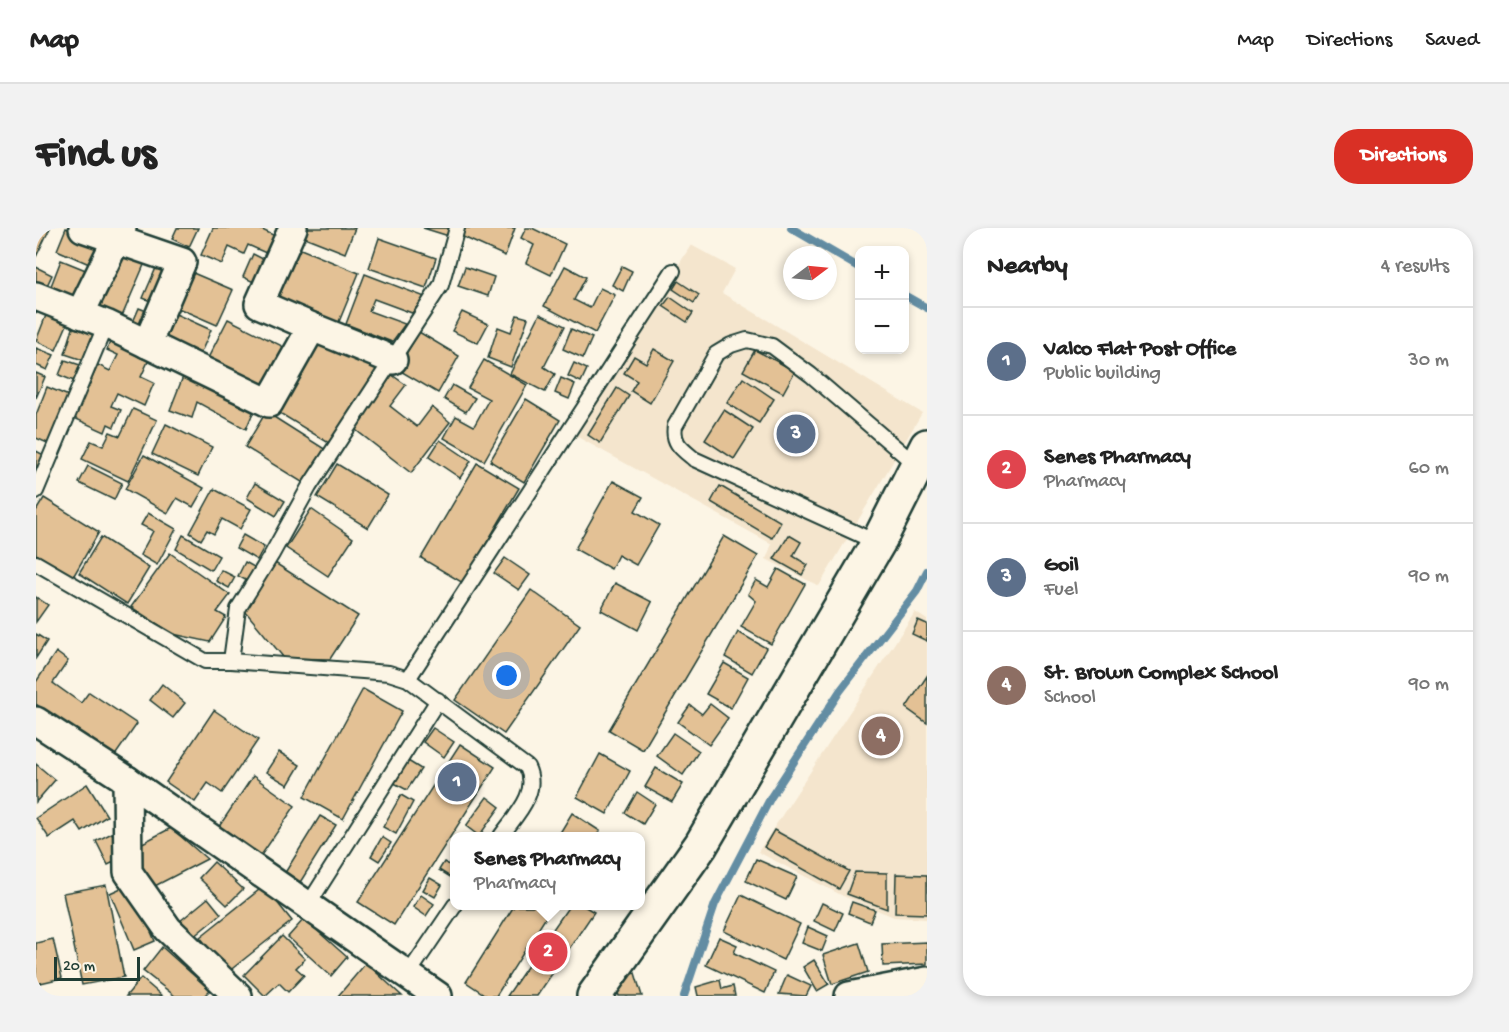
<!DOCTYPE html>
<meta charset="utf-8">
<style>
body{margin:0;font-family:"Gochi Hand",sans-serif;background:#f2f2f2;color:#222}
.controls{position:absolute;right:18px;top:18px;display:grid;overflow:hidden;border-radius:12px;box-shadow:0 3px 9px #0003}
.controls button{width:54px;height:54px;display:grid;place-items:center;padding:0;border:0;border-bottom:2px solid #e0e0e0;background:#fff;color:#222;font:30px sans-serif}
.compass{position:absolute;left:747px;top:18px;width:54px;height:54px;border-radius:50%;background:#fff;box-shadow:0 3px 9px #0003;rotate:74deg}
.scale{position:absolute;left:18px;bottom:15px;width:86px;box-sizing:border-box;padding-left:6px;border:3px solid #1f3d34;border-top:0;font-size:16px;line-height:21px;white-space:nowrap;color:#1f3d34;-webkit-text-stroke:4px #fcf5e5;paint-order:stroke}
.you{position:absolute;left:471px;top:448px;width:21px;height:21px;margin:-15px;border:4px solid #fff;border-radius:50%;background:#1a73e8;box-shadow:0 0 0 9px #1a73e833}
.badge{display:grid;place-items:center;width:39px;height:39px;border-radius:50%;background:#d93025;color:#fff;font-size:20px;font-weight:700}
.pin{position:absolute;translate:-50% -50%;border:3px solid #fff;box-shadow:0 2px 6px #0006}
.popup{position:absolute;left:414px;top:604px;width:195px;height:78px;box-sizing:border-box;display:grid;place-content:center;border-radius:12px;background:#fff;filter:drop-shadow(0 2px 4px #0005);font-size:20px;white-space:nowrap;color:#767676}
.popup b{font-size:22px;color:#222}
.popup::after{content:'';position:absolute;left:50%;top:100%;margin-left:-12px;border:12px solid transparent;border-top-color:#fff}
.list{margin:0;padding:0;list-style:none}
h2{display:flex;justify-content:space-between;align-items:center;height:78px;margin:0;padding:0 24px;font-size:26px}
h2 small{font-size:20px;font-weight:400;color:#767676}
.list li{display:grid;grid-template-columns:39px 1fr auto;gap:18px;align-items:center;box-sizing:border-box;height:108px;padding:0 24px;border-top:2px solid #e0e0e0}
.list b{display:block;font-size:22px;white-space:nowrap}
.list p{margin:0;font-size:20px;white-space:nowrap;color:#767676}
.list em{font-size:20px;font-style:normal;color:#767676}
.map{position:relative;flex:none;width:891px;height:768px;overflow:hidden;border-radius:24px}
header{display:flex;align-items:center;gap:36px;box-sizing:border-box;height:84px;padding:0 30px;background:#fff;border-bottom:2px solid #e0e0e0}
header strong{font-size:28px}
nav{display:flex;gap:33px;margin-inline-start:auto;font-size:21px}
.intro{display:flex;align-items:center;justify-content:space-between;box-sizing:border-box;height:144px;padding:0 36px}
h1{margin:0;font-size:42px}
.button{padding:15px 27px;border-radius:24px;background:#d93025;color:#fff;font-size:21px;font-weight:700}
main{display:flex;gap:36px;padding:0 36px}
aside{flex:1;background:#fff;border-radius:24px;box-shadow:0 3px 9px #0003}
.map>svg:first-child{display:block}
.built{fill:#f4e5cd}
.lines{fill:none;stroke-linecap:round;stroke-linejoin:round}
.stream{stroke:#638da3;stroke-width:8}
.building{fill:#e3c195;stroke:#1f3d34;stroke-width:1.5}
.service-casing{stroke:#1f3d34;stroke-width:18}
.minor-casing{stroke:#1f3d34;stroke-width:32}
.secondary-casing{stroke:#1f3d34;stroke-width:38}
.service{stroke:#fcf5e5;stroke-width:14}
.minor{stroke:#fcf5e5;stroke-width:27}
.secondary{stroke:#fcf5e5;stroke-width:33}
</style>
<header>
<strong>Map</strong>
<nav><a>Map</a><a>Directions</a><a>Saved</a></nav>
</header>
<div class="intro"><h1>Find us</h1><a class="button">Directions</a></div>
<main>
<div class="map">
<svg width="891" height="768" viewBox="0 0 891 768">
<rect width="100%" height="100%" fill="#fcf5e5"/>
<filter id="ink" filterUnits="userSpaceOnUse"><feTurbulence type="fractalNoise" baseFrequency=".0167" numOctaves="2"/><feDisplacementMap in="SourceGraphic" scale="12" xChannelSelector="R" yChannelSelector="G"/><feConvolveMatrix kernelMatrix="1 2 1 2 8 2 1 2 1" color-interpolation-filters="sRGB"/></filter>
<g filter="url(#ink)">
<g class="built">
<path d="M655,17L699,41L686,65L886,185L783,358L730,331L736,316L538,207Z"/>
<path d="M879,384L891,392V691L858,689L807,668L722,624Z"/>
</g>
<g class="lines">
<g class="stream">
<path d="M755,0L824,40"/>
<path d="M868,67L891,80"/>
<path d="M648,768L679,676L735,569L804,463L881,363L891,343"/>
</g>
</g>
<g class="building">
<path d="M0,0H14L0,29Z"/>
<path d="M30,0L70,17L60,39L21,22Z"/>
<path d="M141,0H162L153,19L136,11Z"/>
<path d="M177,0H222L248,12L239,29L212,17L208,26L193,19L186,36L165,27Z"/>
<path d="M264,0H319L309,25L261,6Z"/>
<path d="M387,0H418L416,9Z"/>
<path d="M428,0H479L469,28L425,8Z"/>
<path d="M490,0H496L529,16L515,47L490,35L498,17L485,10Z"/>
<path d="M343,10L400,30L390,60L333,40Z"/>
<path d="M81,17L111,30L84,93L54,80Z"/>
<path d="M255,17L323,45L300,101L233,72Z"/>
<path d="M217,26L233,34L224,57L207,49Z"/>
<path d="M25,32L57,45L45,76L13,63Z"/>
<path d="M123,33L137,40L122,76L107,70Z"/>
<path d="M529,38L550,49L538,72L554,80L564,60L579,67L559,105L508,78Z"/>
<path d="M586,38L596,43L587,63L576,57Z"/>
<path d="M0,39L16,47L6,68L0,65Z"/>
<path d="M429,39L458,49L452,68L422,58Z"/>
<path d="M150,42L197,62L181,97L135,77Z"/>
<path d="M329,46L389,69L376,85L338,71L333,83L369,96L356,114L310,96Z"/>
<path d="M642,53L663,67L658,75L637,61Z"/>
<path d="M634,69L657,85L651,94L627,78Z"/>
<path d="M103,80L118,86L109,108L94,101Z"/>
<path d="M12,82L33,92L20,122L0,113Z"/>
<path d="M133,83L175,102L162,131L120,113Z"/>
<path d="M426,84L452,96L442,115L416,103Z"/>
<path d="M504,86L529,98L508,139L519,146L509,164L474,146Z"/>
<path d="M481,87L492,90L475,139L452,130L462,99L475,104Z"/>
<path d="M192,91L252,121L230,167L169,136Z"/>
<path d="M39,94L60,101L50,133L29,126Z"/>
<path d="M535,101L556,110L547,130L527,121Z"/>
<path d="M383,104L423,128L402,165L361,141Z"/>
<path d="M278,106L349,135L296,217L237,181Z"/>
<path d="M75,111L114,129L105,149L118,155L108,178L81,165L75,178L85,182L78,199L72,196L69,204L38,190L62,137L74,143L82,127L71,122Z"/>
<path d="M0,120L18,127L11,142L0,137Z"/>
<path d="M618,121L638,133L614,175L595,163L601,153L588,145L598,128L610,135Z"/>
<path d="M719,122L759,143L747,165L707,143Z"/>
<path d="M29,132L44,137L38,153L23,147Z"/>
<path d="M448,132L491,157L448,233L408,210L420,188L438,198L453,171L432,160Z"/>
<path d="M538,135L551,141L545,154L532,148Z"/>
<path d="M150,141L222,173L210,201L161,174L156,190L134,182Z"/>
<path d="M0,145L9,149L0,170Z"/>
<path d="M356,147L370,157L354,178L381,199L396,179L414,194L375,245L316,199Z"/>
<path d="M525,150L539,156L533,171L519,165Z"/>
<path d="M707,150L738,171L723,195L691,175Z"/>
<path d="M416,157L439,170L430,184L408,171Z"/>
<path d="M11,159L35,169L16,217L0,210V187Z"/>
<path d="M581,160L593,168L564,215L552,207Z"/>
<path d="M490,171L524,192L488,254L454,233Z"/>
<path d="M97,181L121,192L92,253L46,231L55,213L67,218L74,204L84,208Z"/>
<path d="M688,182L717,201L698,231L669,212Z"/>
<path d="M230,184L290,222L269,256L209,219Z"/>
<path d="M130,196L176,219L162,248L116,226Z"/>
<path d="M404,212L435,233L424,250L393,229Z"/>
<path d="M0,223L10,228L0,250Z"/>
<path d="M108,227L168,260L157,279L141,270L132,285L89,261Z"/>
<path d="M441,235L483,260L427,355L385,330Z"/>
<path d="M301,236L352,267L332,300L281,269Z"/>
<path d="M52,238L86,255L78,272L43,255Z"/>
<path d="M577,253L607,269L599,283L623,297L600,337L582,327L575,341L539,321Z"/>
<path d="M219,255L249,273L240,288L211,270Z"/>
<path d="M684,258L745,294L736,310L675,274Z"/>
<path d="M178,261L215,281L204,301L186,291L178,306L171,302L165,312L154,305Z"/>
<path d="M8,270L63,304L37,349L0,326V283Z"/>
<path d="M275,281L317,310L292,348L250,320Z"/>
<path d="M112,285L140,301L121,337L104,327L117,303L105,297Z"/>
<path d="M147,307L183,328L175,342L140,321Z"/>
<path d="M207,307L228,319L221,332L200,320Z"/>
<path d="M753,307L765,314L757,328L772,337L766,347L738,331Z"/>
<path d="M688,308L722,328L607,522L573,502Z"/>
<path d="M65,309L113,340L91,376L43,345Z"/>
<path d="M134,325L194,367L181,384L190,389L174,414L137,406L95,379Z"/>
<path d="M469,330L494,347L483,362L458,345Z"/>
<path d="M209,334L220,340L213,354L202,348Z"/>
<path d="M239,335L322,388L294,431L248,430L209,383Z"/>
<path d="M742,341L769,356L735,416L705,399L720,373L712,366L720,352L732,359Z"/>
<path d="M185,342L199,349L193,360L180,353Z"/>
<path d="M579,355L616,374L602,402L565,382Z"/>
<path d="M495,362L544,397L468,506L419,472Z"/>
<path d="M0,369L12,377L0,394Z"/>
<path d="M882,392L891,396V413L876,406Z"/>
<path d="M702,404L730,420L716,445L689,429Z"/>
<path d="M0,406L11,413L0,430Z"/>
<path d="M20,424L32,433L17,455L45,475L53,464L101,496L78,529L0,476V454Z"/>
<path d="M688,435L712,449L695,480L670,466Z"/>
<path d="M891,448V495L870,480Z"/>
<path d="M126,456L149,475L137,490L114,472Z"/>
<path d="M327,461L366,483L307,591L268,569Z"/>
<path d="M674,476L692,490L673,517L642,494L654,477L666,486Z"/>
<path d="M178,482L222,512L186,565L172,555L159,574L130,554Z"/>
<path d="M397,500L418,514L408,529L387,514Z"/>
<path d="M637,505L663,523L647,547L621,528Z"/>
<path d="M424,516L459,539L358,697L322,674Z"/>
<path d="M243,524L264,537L252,557L230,544Z"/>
<path d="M564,526L594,543L571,586L541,569Z"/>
<path d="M372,533L385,541L371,562L358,555Z"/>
<path d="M0,536L19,552L0,574Z"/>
<path d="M620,540L647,556L636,574L609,559Z"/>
<path d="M217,548L259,578L224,629L182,600Z"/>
<path d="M51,556L71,588L46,604L39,593L13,610L0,590Z"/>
<path d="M601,564L619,576L607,596L589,585Z"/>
<path d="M365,567L377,574L360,606L347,599Z"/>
<path d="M451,569L464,579L443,608L430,598Z"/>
<path d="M536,585L564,603L560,608H522Z"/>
<path d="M284,588L300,597L263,656L247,648Z"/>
<path d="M135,600L171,631L115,660L95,621Z"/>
<path d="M738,602L813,643L803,661L728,619Z"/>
<path d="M76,605L88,629L72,637L60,613Z"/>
<path d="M346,609L355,615L343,633L335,628Z"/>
<path d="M720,631L761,649L750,672L710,653Z"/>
<path d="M178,634L207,661L191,677L163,650Z"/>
<path d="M408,634L419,640V652L403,642Z"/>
<path d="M819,644L851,645V681L811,666Z"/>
<path d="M860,646L891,647V686L859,685Z"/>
<path d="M394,650L406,657L399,669L387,662Z"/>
<path d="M94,656L119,713L98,722L74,665Z"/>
<path d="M70,657L88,749L46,757L27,665Z"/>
<path d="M228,658L256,693L192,744L164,709Z"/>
<path d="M385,667L398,676L390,688L377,679Z"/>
<path d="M705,667L764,696L747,732L688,703Z"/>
<path d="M172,670L185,686L151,714L138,698Z"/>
<path d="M816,674L839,682L834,694L812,685Z"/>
<path d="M786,675L807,685L799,703L778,693Z"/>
<path d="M478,678H517L460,768H451L430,754Z"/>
<path d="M533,678H548L558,684L501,768H471Z"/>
<path d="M268,691L311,729L295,748L252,709Z"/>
<path d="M772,699L792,708L786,723L766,715Z"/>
<path d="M246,708L269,731L260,740L268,747L252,764L243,755L229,768L208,747Z"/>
<path d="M683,709L701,717L698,725L738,744L729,765L670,737Z"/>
<path d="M17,711L26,750L0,756V715Z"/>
<path d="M891,714V736L847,738L846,716Z"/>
<path d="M823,715L832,744L796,756L787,727Z"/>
<path d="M126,719L174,762L168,768H139L107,743Z"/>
<path d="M778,732L793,756L781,763L767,739Z"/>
<path d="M330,735L366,768H302Z"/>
<path d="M599,745L606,768H583L578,751Z"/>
<path d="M751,747L775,758L770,768L743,766Z"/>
<path d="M105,750L126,768H90Z"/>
<path d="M684,752L686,761L697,758L699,768H662L660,759Z"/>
</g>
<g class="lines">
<defs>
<g id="service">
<path d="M0,263L70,96"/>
<path d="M842,315L658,231C646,221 636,215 639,198L680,126L695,117L711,112L736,118L775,147L880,237"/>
<path d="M0,335L169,433H195L353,445L372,451L491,539C504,565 479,588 465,608"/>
<path d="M195,433L202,381L236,326L273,259L405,57L421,0"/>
<path d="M372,451L637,43"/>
<path d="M272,677L402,472"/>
<path d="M373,745L419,677"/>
</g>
<g id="minor">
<path d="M47,0L146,34L111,116"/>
<path d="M257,0L223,76L276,99"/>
<path d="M0,68L70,96L233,175L276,99L357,132"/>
<path d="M44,86L86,0"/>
<path d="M0,493L91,552L402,768"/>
<path d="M91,552L92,644L132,701L202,768"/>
<path d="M813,768L891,753"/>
</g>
<path id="secondary" d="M558,768L665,617L842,315L891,218"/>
</defs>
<use href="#service" class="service-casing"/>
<use href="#minor" class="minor-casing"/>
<use href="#secondary" class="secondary-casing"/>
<use href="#service" class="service"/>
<use href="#minor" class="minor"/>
<use href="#secondary" class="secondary"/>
</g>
</g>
</svg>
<div class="controls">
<button>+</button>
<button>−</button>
</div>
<svg class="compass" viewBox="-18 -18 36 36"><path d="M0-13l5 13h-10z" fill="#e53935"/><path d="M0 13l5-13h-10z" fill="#767676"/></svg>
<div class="scale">20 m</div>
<div class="you"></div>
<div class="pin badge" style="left:421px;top:554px;background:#5c6f8a">1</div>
<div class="pin badge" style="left:512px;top:724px;background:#e0444e">2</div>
<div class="popup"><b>Senes Pharmacy</b>Pharmacy</div>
<div class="pin badge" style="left:760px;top:206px;background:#5c6f8a">3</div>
<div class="pin badge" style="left:845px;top:508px;background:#8d6e63">4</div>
</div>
<aside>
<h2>Nearby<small>4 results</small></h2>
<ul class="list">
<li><span class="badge" style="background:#5c6f8a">1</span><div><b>Valco Flat Post Office</b><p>Public building</p></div><em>30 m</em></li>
<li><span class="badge" style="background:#e0444e">2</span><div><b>Senes Pharmacy</b><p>Pharmacy</p></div><em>60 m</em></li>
<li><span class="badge" style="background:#5c6f8a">3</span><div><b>Goil</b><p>Fuel</p></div><em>90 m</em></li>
<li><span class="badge" style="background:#8d6e63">4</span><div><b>St. Brown Complex School</b><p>School</p></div><em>90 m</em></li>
</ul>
</aside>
</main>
